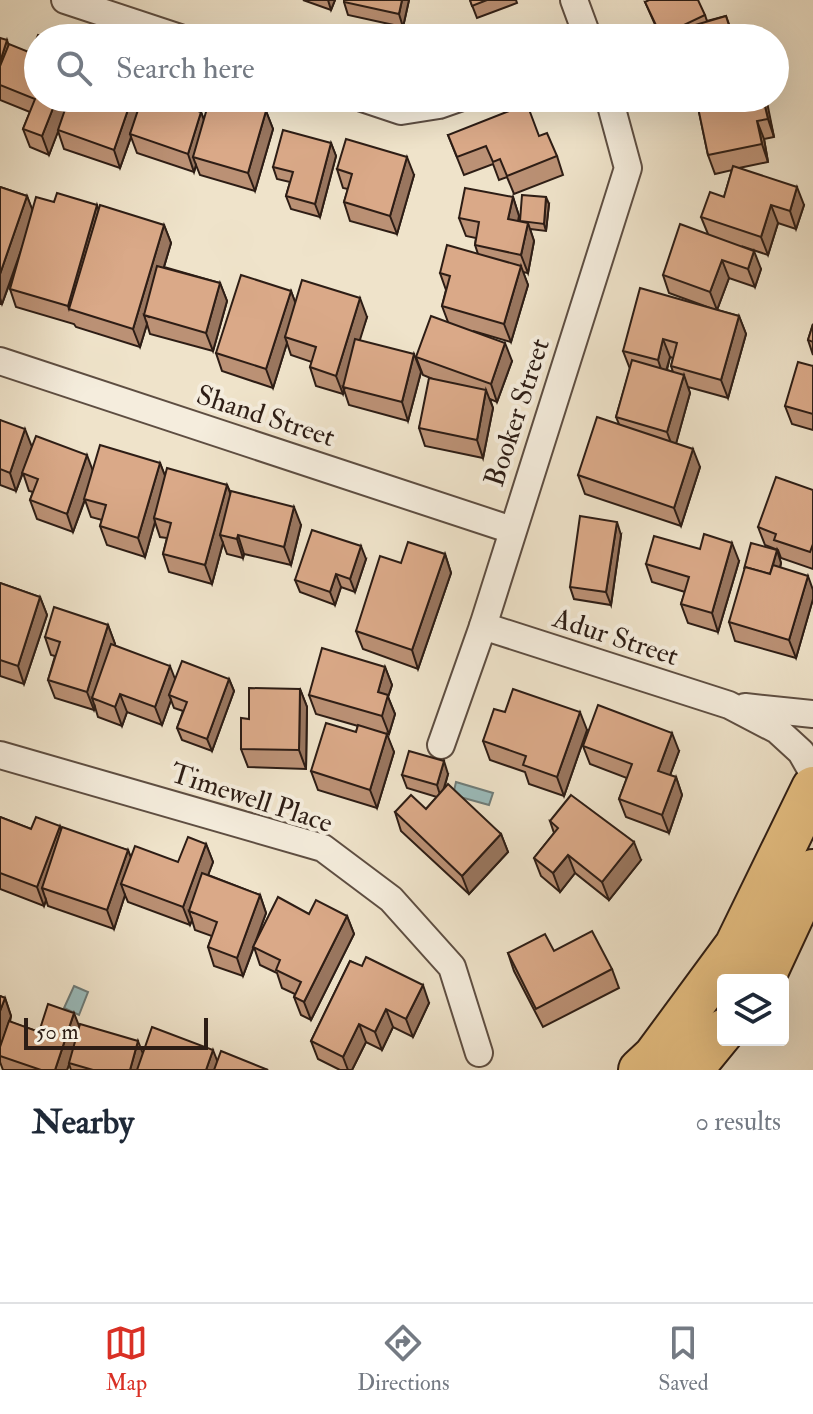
<!DOCTYPE html>
<style>
body{margin:0;font-family:"IM FELL Double Pica",serif;background:#f2f2f3;color:#1f2937}
.controls{position:absolute;right:24px;bottom:24px;display:grid;overflow:hidden;border-radius:8px;box-shadow:0 8px 32px #0002}
.controls button{width:72px;height:72px;display:grid;place-items:center;padding:0;border:0;border-bottom:2px solid #e0e1e3;background:#fff;color:#1f2937;font:40px sans-serif}
.scale{position:absolute;left:24px;bottom:20px;width:184px;box-sizing:border-box;padding-left:8px;border:4px solid #2d1d15;border-top:0;font-size:22px;line-height:28px;white-space:nowrap;color:#2d1d15;-webkit-text-stroke:6px #f5eddd;paint-order:stroke}
.list{margin:0;padding:0;list-style:none}
h2{display:flex;justify-content:space-between;align-items:center;height:104px;margin:0;padding:0 32px;font-size:34px}
h2 small{font-size:26px;font-weight:400;color:#747a83}
.icon{flex:none;width:44px;height:44px;fill:none;stroke:currentColor;stroke-width:2;stroke-linecap:round;stroke-linejoin:round}
.map{position:relative;flex:none;width:813px;height:1070px;overflow:hidden}
.search{position:absolute;background:#fff;box-shadow:0 8px 32px #0002;left:24px;right:24px;top:24px;height:88px;display:flex;align-items:center;gap:20px;box-sizing:border-box;padding:0 28px;border-radius:44px;color:#747a83;font-size:30px}
.sheet{height:232px;background:#fff}
nav{display:flex;justify-content:space-around;align-items:center;box-sizing:border-box;height:112px;border-top:2px solid #e0e1e3;background:#fff;font-size:22px;color:#747a83}
nav a{display:grid;justify-items:center;gap:4px}
nav .on{color:#d93025}
.map>svg:first-child{display:block}
.water{fill:#9bbdbd;stroke:#6f7d7a;stroke-width:2}
.lines{fill:none;stroke-linecap:round;stroke-linejoin:round}
.minor-casing{stroke:#5e4e42;stroke-width:30}
.primary-casing{stroke:#2d1d15;stroke-width:46}
.minor{stroke:#f5eddd;stroke-width:26}
.primary{stroke:#e8c285;stroke-width:42}
.wall{fill:#bb9175;stroke:#2d1d15;stroke-width:2;fill-rule:evenodd}
.shaded-wall{fill:#99765f;stroke:#2d1d15;stroke-width:2}
.building{fill:#daa988;stroke:#2d1d15;stroke-width:2}
.labels{text-anchor:middle;stroke-width:8;stroke-linejoin:round;paint-order:stroke}
.street-label{font-size:28px;fill:#2d1d15;stroke:#f5eddd}
</style>
<div class="map">
<svg width="813" height="1070" viewBox="0 0 813 1070">
<rect width="100%" height="100%" fill="#efe3ca"/>
<filter id="stains"><feTurbulence type="fractalNoise" baseFrequency=".0025" numOctaves="4"/><feColorMatrix values="0 0 0 0 .2 0 0 0 0 .09 0 0 0 0 .02 0 0 0 .5 -.17"/></filter>
<radialGradient id="worn" r=".72"><stop offset=".6" stop-color="#630" stop-opacity="0"/><stop offset="1" stop-color="#630" stop-opacity=".3"/></radialGradient>
<g class="water">
<path d="M456,782L493,793L489,805L453,795Z"/>
<path d="M74,986L88,992L79,1015L64,1008Z"/>
</g>
<g class="lines">
<defs>
<g id="minor">
<path d="M65,0L180,38"/>
<path d="M574,0L588,38"/>
<path d="M362,98L401,111L439,105L459,98"/>
<path d="M0,361L512,530"/>
<path d="M483,626L729,705L777,730L801,752L813,773"/>
<path d="M745,707L813,714"/>
<path d="M441,745L483,626L628,168L609,98"/>
<path d="M0,755L323,848L391,899L452,967L479,1053"/>
</g>
<g id="primary">
<path d="M759,980L768,968L813,871"/>
<path d="M640,1070L655,1056L736,946L813,788"/>
<path d="M691,1070L723,1031"/>
</g>
</defs>
<use href="#minor" class="minor-casing"/>
<use href="#primary" class="primary-casing"/>
<use href="#minor" class="minor"/>
<use href="#primary" class="primary"/>
</g>
<g class="wall">
<path d="M303,0H335L331,10Z"/>
<path d="M344,0H409L403,27L348,15L344,2Z"/>
<path d="M470,0H516L517,3L477,18Z"/>
<path d="M645,2L705,15L707,21L726,16L734,38H661Z"/>
<path d="M0,38L9,45L38,98L171,102L201,112L204,120L266,111L273,129L255,191L200,175L196,165L194,172L137,153L131,137L120,168L64,149L58,131L49,155L30,147L23,129L30,112L0,100Z"/>
<path d="M688,98H765L774,137L764,139L768,162L739,168L804,205L796,229L778,223L768,255L744,247L761,269L755,287L729,278L717,310L739,316L746,334L728,398L688,387L690,393L676,443L700,467L681,526L585,494L578,475L619,424L616,417L630,369L623,351L710,308L669,293L663,275L708,234L701,217L724,197L732,170L715,174L708,155L698,107L692,109ZM670,357L673,358L671,366L673,372L667,370Z"/>
<path d="M448,135L539,136L557,156L563,175L514,194L507,177L499,180L493,164L464,175Z"/>
<path d="M331,143L336,156L320,217L291,209L286,196L290,182L277,179L273,167Z"/>
<path d="M337,169L414,175L397,234L350,221L344,202L348,189L343,188Z"/>
<path d="M0,187L27,196L32,210L54,202L164,225L171,243L164,267L220,283L227,301L213,351L150,334L147,324L140,347L76,327L74,324L16,307L10,289L18,261L2,304H0Z"/>
<path d="M513,197L519,216L518,221L549,204L546,231L530,229L534,241L528,273L523,272L528,285L511,342L473,331L512,361L497,402L490,399L493,408L483,458L425,446L419,428L433,379L423,375L416,357L448,322L442,306L446,290L440,273L478,254L475,245L476,238L466,236L459,218Z"/>
<path d="M291,291L295,302L367,317L359,340L421,372L408,421L349,405L344,390L343,394L316,386L310,367L312,362L291,355L287,343L273,388L222,371L216,353Z"/>
<path d="M813,324V355L808,340Z"/>
<path d="M813,366V430L792,424L785,406Z"/>
<path d="M0,420L32,447L93,470L160,463L165,476L227,485L231,494L301,525L291,565L244,554L243,558L227,554L223,543L212,584L169,572L163,554L167,538L160,537L155,522L145,557L107,545L100,526L102,520L91,517L85,500L73,532L37,519L30,500L33,492L29,491L23,473L16,491L0,485Z"/>
<path d="M813,490V569L781,558L778,550L765,545L758,527Z"/>
<path d="M621,535L611,605L574,599L570,587Z"/>
<path d="M777,550L781,563L780,568L813,590V599L796,658L735,641L729,622Z"/>
<path d="M445,554L451,573L418,669L363,649L356,631L401,563Z"/>
<path d="M366,559L355,592L341,587L335,605L300,592L295,580Z"/>
<path d="M739,561L718,632L688,623L681,604L685,592L652,582L646,564Z"/>
<path d="M0,583L40,597L47,615L24,684L0,676Z"/>
<path d="M108,625L115,644L114,645L175,680L229,679L234,691L212,751L182,740L177,728L183,711L174,708L171,700L162,725L127,712L122,726L98,717L95,707L94,710L55,698L48,680L55,656L51,655L45,637Z"/>
<path d="M385,667L392,685L388,697L395,714L389,734H386L394,752L377,808L318,790L311,771L356,732L358,726L316,714L309,695Z"/>
<path d="M300,689L307,707L306,769L248,767L241,749Z"/>
<path d="M505,712L587,730L564,796L529,784L525,772L490,760L483,741Z"/>
<path d="M583,746L679,751L670,775L676,777L682,795L669,833L626,817L619,799L627,778L590,764Z"/>
<path d="M448,774L444,789L501,834L508,852L469,894L401,831L395,812L426,809L437,797L407,788L402,775Z"/>
<path d="M0,817L31,829L61,830L128,850L131,858L178,862L206,844L213,862L208,875L260,895L266,913L255,943L309,914L347,916L354,934L311,1020L301,1015L294,997L295,994L282,988L277,973L260,965L254,947L243,976L214,966L208,947L212,936L195,930L192,920L190,925L128,902L125,895L114,929L48,906L46,900L44,906L0,889Z"/>
<path d="M550,821L641,860L609,900L575,873L560,892L541,876L534,858L554,833Z"/>
<path d="M554,951L612,969L619,988L543,1027L514,971L508,953Z"/>
<path d="M350,961L429,1003L413,1037L393,1027L382,1050L366,1042L352,1070H340L318,1059L311,1041Z"/>
<path d="M0,996L5,998L11,1016L10,1022L39,1032L79,1027L143,1054L217,1061L268,1070H71L69,1064L67,1070H3L0,1062Z"/>
</g>
<g class="shaded-wall">
<path d="M328,0H335L331,10Z"/>
<path d="M402,0H409L403,27L399,14Z"/>
<path d="M7,40L11,52L0,85V62Z"/>
<path d="M57,98H71L49,155L42,136Z"/>
<path d="M132,98H145L130,134L131,137L120,168L114,150Z"/>
<path d="M763,98H765L767,102L774,137L768,119Z"/>
<path d="M266,111L273,129L255,191L248,173Z"/>
<path d="M201,112L208,131L193,157L196,165L194,172L188,154Z"/>
<path d="M757,121L764,139L768,162L762,144Z"/>
<path d="M331,143L336,156L320,217L315,204Z"/>
<path d="M407,157L414,175L397,234L390,216Z"/>
<path d="M797,187L804,205L796,229L790,211Z"/>
<path d="M27,196L34,214L2,304L0,298V274Z"/>
<path d="M513,197L519,216L515,237L508,219Z"/>
<path d="M546,197L549,204L546,231L544,224Z"/>
<path d="M97,205L103,223L69,309L68,306Z"/>
<path d="M771,205L778,223L768,255L761,237Z"/>
<path d="M528,223L534,241L528,273L521,255Z"/>
<path d="M164,225L171,243L149,317L144,315L147,324L140,347L133,329Z"/>
<path d="M754,251L761,269L755,287L748,269Z"/>
<path d="M722,260L729,278L717,310L710,292Z"/>
<path d="M521,266L528,285L511,342L504,324Z"/>
<path d="M220,283L227,301L213,351L206,333Z"/>
<path d="M291,291L298,310L285,337L287,343L273,388L266,369Z"/>
<path d="M360,298L367,317L345,388L343,387L344,390L343,394L336,376Z"/>
<path d="M739,316L746,334L728,398L721,380Z"/>
<path d="M663,339L670,357L664,378L658,360Z"/>
<path d="M505,343L512,361L497,402L491,384Z"/>
<path d="M414,354L421,372L408,421L402,402Z"/>
<path d="M684,375L690,393L674,451L667,432Z"/>
<path d="M486,390L493,408L483,458L477,440Z"/>
<path d="M25,429L32,447L16,491L10,473Z"/>
<path d="M693,449L700,467L681,526L674,508Z"/>
<path d="M87,455L94,474L73,532L67,514Z"/>
<path d="M160,463L167,481L154,518L155,522L145,557L138,538Z"/>
<path d="M227,485L234,503L220,535L223,543L212,584L205,565Z"/>
<path d="M294,507L301,525L291,565L284,547Z"/>
<path d="M617,522L621,535L611,605L606,592Z"/>
<path d="M238,535L244,554L243,558L237,539Z"/>
<path d="M732,543L739,561L718,632L712,613Z"/>
<path d="M361,546L366,559L355,592L350,579Z"/>
<path d="M777,550L781,563L774,589L770,576Z"/>
<path d="M445,554L451,573L418,669L412,650Z"/>
<path d="M336,574L341,587L335,605L330,592Z"/>
<path d="M808,576L813,590V599L796,658L789,640Z"/>
<path d="M40,597L47,615L24,684L18,666Z"/>
<path d="M108,625L115,644L97,700L92,698L95,707L94,710L87,692Z"/>
<path d="M170,666L177,684L169,695L171,700L162,725L155,707Z"/>
<path d="M385,667L392,685L388,697L395,714L389,734L382,716L378,692Z"/>
<path d="M229,679L234,691L212,751L207,739Z"/>
<path d="M300,689L307,707L306,769L299,750Z"/>
<path d="M120,694L127,712L122,726L115,707Z"/>
<path d="M580,712L587,730L564,796L557,777Z"/>
<path d="M672,733L679,751L665,789L658,771Z"/>
<path d="M387,734L394,752L377,808L370,790Z"/>
<path d="M444,761L448,774L441,798L437,785Z"/>
<path d="M676,777L682,795L669,833L662,815Z"/>
<path d="M60,826L67,844L42,888L46,900L44,906L37,887Z"/>
<path d="M501,834L508,852L469,894L462,876Z"/>
<path d="M634,842L641,860L609,900L602,882Z"/>
<path d="M206,844L213,862L194,913L189,911L192,920L190,925L183,907Z"/>
<path d="M128,850L135,868L121,884L125,895L114,929L107,910Z"/>
<path d="M568,855L575,873L560,892L553,873Z"/>
<path d="M260,895L266,913L243,976L237,958Z"/>
<path d="M347,916L354,934L311,1020L304,1002Z"/>
<path d="M423,985L429,1003L413,1037L406,1019Z"/>
<path d="M5,998L11,1016L0,1048V1011Z"/>
<path d="M386,1009L393,1027L382,1050L375,1032Z"/>
<path d="M74,1013L81,1031L67,1070H55Z"/>
<path d="M359,1024L366,1042L352,1070H348L343,1057Z"/>
<path d="M138,1041L145,1059L142,1070H130Z"/>
<path d="M213,1050L220,1068L219,1070H206Z"/>
</g>
<g class="building">
<path d="M344,0H402L399,14L344,2Z"/>
<path d="M470,0H487L472,6Z"/>
<path d="M649,0H698L705,15L661,36L645,2Z"/>
<path d="M726,16L733,38H669L668,33Z"/>
<path d="M38,35L47,38H38V98H57L42,136L23,129L35,99L0,85V66L9,44L31,53Z"/>
<path d="M0,38L7,40L0,62Z"/>
<path d="M69,98H132L114,150L58,130Z"/>
<path d="M142,98H164V100L201,112L188,154L130,134Z"/>
<path d="M210,98H222L266,111L248,173L193,157Z"/>
<path d="M696,98H763L768,119L757,121L762,144L708,155Z"/>
<path d="M527,104L539,136L547,133L557,156L507,176L500,159L493,162L486,146L457,157L448,135Z"/>
<path d="M283,130L331,143L315,204L286,196L293,172L273,167Z"/>
<path d="M346,139L407,157L390,216L344,202L352,174L337,169Z"/>
<path d="M733,166L797,187L790,211L771,205L761,237L701,217L710,192L724,197Z"/>
<path d="M0,187L27,196L0,274Z"/>
<path d="M465,188L513,197L508,219L528,223L521,255L475,245L479,222L459,218Z"/>
<path d="M57,193L97,205L68,306L10,289L36,197L54,202Z"/>
<path d="M522,195L546,197L544,224L520,221Z"/>
<path d="M100,205L164,225L133,329L69,309Z"/>
<path d="M680,224L754,251L748,269L722,260L710,292L663,275Z"/>
<path d="M447,245L521,266L504,324L442,306L450,276L440,273Z"/>
<path d="M157,266L220,283L206,333L144,315Z"/>
<path d="M241,275L291,291L266,369L216,353Z"/>
<path d="M302,280L360,298L336,376L310,367L316,347L285,337Z"/>
<path d="M640,288L739,316L721,380L671,366L677,343L663,339L658,360L623,351Z"/>
<path d="M431,316L505,343L491,384L416,357Z"/>
<path d="M813,324V342L808,340Z"/>
<path d="M355,339L414,354L402,402L343,387Z"/>
<path d="M632,360L684,375L667,432L616,417Z"/>
<path d="M798,362L813,366V414L785,406Z"/>
<path d="M429,378L486,390L477,440L419,428Z"/>
<path d="M597,417L693,449L674,508L578,475Z"/>
<path d="M0,420L25,429L10,473L0,469Z"/>
<path d="M36,436L87,455L67,514L30,500L38,479L22,473Z"/>
<path d="M100,445L160,463L138,538L100,526L106,505L84,499Z"/>
<path d="M167,468L227,485L205,565L163,554L171,523L154,518Z"/>
<path d="M776,477L813,490V544L810,552L774,540L776,534L758,527Z"/>
<path d="M231,491L294,507L284,547L238,535L237,539L220,535Z"/>
<path d="M580,516L617,522L606,592L570,587Z"/>
<path d="M312,530L361,546L350,579L336,574L330,592L295,580Z"/>
<path d="M704,534L732,543L712,613L681,604L689,577L646,564L654,536L700,549Z"/>
<path d="M408,542L445,554L412,650L356,631L380,556L401,563Z"/>
<path d="M751,543L777,550L770,574L745,567L744,569Z"/>
<path d="M773,565L808,576L789,640L729,622L745,567L770,574Z"/>
<path d="M0,583L40,597L18,666L0,660Z"/>
<path d="M54,607L108,625L87,692L48,680L60,642L45,637Z"/>
<path d="M111,644L170,666L155,707L120,694L115,707L92,698Z"/>
<path d="M322,648L385,667L378,692L388,695L382,716L309,695Z"/>
<path d="M182,661L229,679L207,739L177,728L187,702L169,695Z"/>
<path d="M249,688L300,689L299,750L241,749V718L249,719Z"/>
<path d="M513,689L580,712L557,777L523,765L526,756L483,741L494,709L505,712Z"/>
<path d="M598,705L672,733L658,771L676,777L662,815L619,799L632,764L583,746Z"/>
<path d="M326,723L356,732L358,725L387,734L370,790L311,771Z"/>
<path d="M409,751L444,761L437,785L402,775Z"/>
<path d="M448,784L501,834L462,876L395,812L411,795L426,809Z"/>
<path d="M571,795L634,842L602,882L568,855L553,873L534,858L558,828L550,821Z"/>
<path d="M0,817L31,829L36,817L60,826L37,887L0,873Z"/>
<path d="M62,827L128,850L107,910L42,888Z"/>
<path d="M188,837L206,844L183,907L121,884L135,846L178,862Z"/>
<path d="M202,873L260,895L237,958L208,947L217,922L189,911Z"/>
<path d="M278,897L309,914L316,900L347,916L304,1002L294,997L301,982L276,970L280,960L253,947Z"/>
<path d="M592,931L612,969L536,1009L508,953L545,934L554,951Z"/>
<path d="M366,957L423,985L406,1019L386,1009L375,1032L359,1024L343,1057L311,1041L350,961L362,966Z"/>
<path d="M0,996L5,998L0,1011Z"/>
<path d="M48,1004L74,1013L55,1070H41L0,1056V1047L9,1021L39,1032Z"/>
<path d="M80,1024L138,1041L130,1070H93L69,1063Z"/>
<path d="M152,1027L213,1050L206,1070H137Z"/>
<path d="M221,1051L268,1070H214Z"/>
</g>
<g class="labels">
<g class="street-label">
<text transform="translate(516 412) rotate(-72)" y="10">Booker Street</text>
<text transform="translate(266 415) rotate(18)" y="10">Shand Street</text>
<text transform="translate(616 636) rotate(18)" y="10">Adur Street</text>
<text transform="translate(252 797) rotate(18)" y="10">Timewell Place</text>
</g>
</g>
<rect width="100%" height="100%" filter="url(#stains)"/>
<rect width="100%" height="100%" fill="url(#worn)"/>
</svg>
<div class="controls">
<button><svg class="icon" aria-label="layers" viewBox="0 0 24 24"><path d="M12 4l9 5-9 5-9-5zM3 14l9 5 9-5"/></svg></button>
</div>
<div class="scale">50 m</div>
<div class="search"><svg class="icon" aria-label="search" viewBox="0 0 24 24"><circle cx="10" cy="10" r="6"/><path d="M15 15l6 6"/></svg>Search here</div>
</div>
<section class="sheet">
<h2>Nearby<small>0 results</small></h2>
<ul class="list">
</ul>
</section>
<nav>
<a class="on"><svg class="icon" aria-label="map" viewBox="0 0 24 24"><path d="M3 6l6-2 6 2 6-2v14l-6 2-6-2-6 2zM9 4v14M15 6v14"/></svg>Map</a>
<a><svg class="icon" aria-label="directions" viewBox="0 0 24 24"><path d="M12 3l9 9-9 9-9-9zM9 14v-3h6M13 9l2 2-2 2"/></svg>Directions</a>
<a><svg class="icon" aria-label="saved" viewBox="0 0 24 24"><path d="M7 4h10v16l-5-4-5 4z"/></svg>Saved</a>
</nav>
